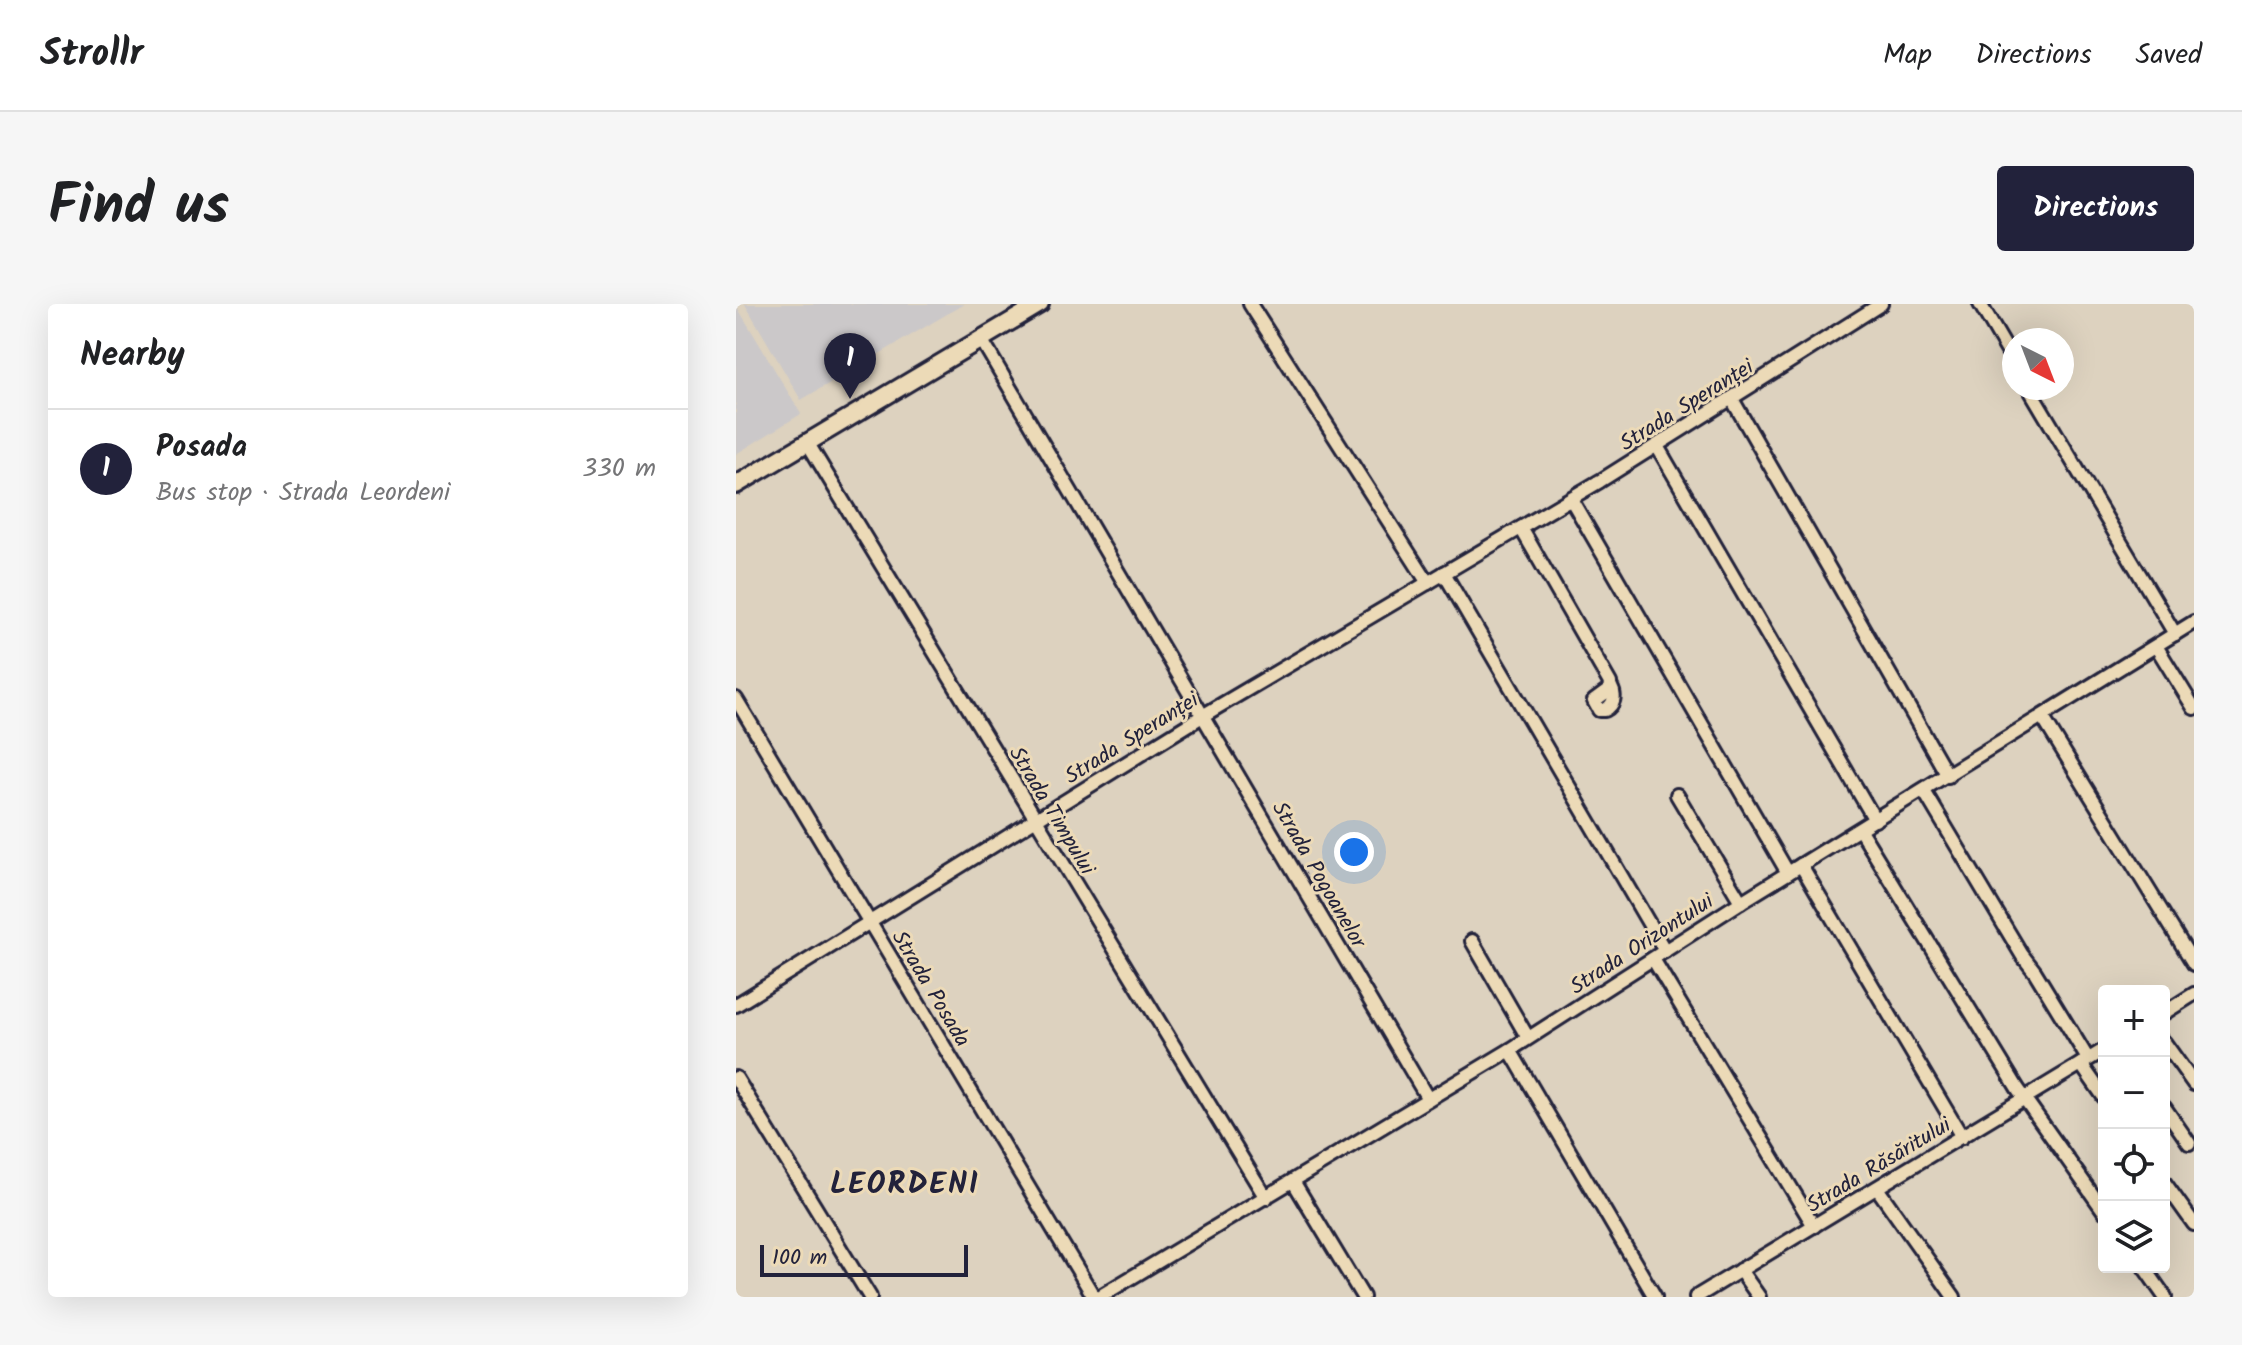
<!DOCTYPE html>
<meta charset="utf-8">
<style>
body{margin:0;font-family:Kalam,sans-serif;background:#f6f6f6;color:#202124}
.controls{position:absolute;right:24px;bottom:24px;display:grid;overflow:hidden;border-radius:8px;box-shadow:0 8px 32px #0002}
.controls button{width:72px;height:72px;display:grid;place-items:center;padding:0;border:0;border-bottom:2px solid #e0e0e0;background:#fff;color:#202124;font:40px sans-serif}
.compass{position:absolute;left:1266px;top:24px;width:72px;height:72px;border-radius:50%;background:#fff;box-shadow:0 8px 32px #0002;rotate:138deg}
.scale{position:absolute;left:24px;bottom:20px;width:208px;box-sizing:border-box;padding-left:8px;border:4px solid #22223b;border-top:0;font-size:22px;line-height:28px;white-space:nowrap;color:#22223b;-webkit-text-stroke:6px #ecdab7;paint-order:stroke}
.you{position:absolute;left:618px;top:548px;width:28px;height:28px;margin:-20px;border:6px solid #fff;border-radius:50%;background:#1a73e8;box-shadow:0 0 0 12px #1a73e833}
.badge{display:grid;place-items:center;width:52px;height:52px;border-radius:50%;background:#22223b;color:#fff;font-size:26px;font-weight:700}
.pin{position:absolute;translate:-50% -66px;filter:drop-shadow(0 2px 4px #0008)}
.pin::after{content:'';position:absolute;top:42px;width:28px;height:24px;background:inherit;clip-path:polygon(0 0,100% 0,50% 100%)}
.list{margin:0;padding:0;list-style:none}
h2{display:flex;justify-content:space-between;align-items:center;height:104px;margin:0;padding:0 32px;font-size:34px}
h2 small{font-size:26px;font-weight:400;color:#757577}
.list li{display:grid;grid-template-columns:52px 1fr auto;gap:24px;align-items:center;box-sizing:border-box;height:120px;padding:0 32px;border-top:2px solid #e0e0e0}
.list b{display:block;font-size:30px;white-space:nowrap}
.list p{margin:0;font-size:26px;white-space:nowrap;color:#757577}
.list em{font-size:26px;font-style:normal;color:#757577}
.icon{flex:none;width:44px;height:44px;fill:none;stroke:currentColor;stroke-width:2;stroke-linecap:round;stroke-linejoin:round}
.map{position:relative;flex:none;width:1458px;height:993px;overflow:hidden;border-radius:8px}
header{display:flex;align-items:center;gap:48px;box-sizing:border-box;height:112px;padding:0 40px;background:#fff;border-bottom:2px solid #e0e0e0}
header strong{font-size:38px}
nav{display:flex;gap:44px;margin-inline-start:auto;font-size:28px}
.intro{display:flex;align-items:center;justify-content:space-between;box-sizing:border-box;height:192px;padding:0 48px}
h1{margin:0;font-size:56px}
.button{padding:20px 36px;border-radius:8px;background:#22223b;color:#fff;font-size:28px;font-weight:700}
main{display:flex;gap:48px;padding:0 48px}
aside{flex:1;background:#fff;border-radius:8px;box-shadow:0 8px 32px #0002}
.map>svg:first-child{display:block}
.built{fill:#cbc8c9}
.lines{fill:none;stroke-linecap:round;stroke-linejoin:round}
.minor-casing{stroke:#22223b;stroke-width:18}
.secondary-casing{stroke:#22223b;stroke-width:22}
.minor{stroke:#ecdab7;stroke-width:12}
.secondary{stroke:#ecdab7;stroke-width:16}
.labels{text-anchor:middle;stroke-width:6;stroke-linejoin:round;paint-order:stroke}
.street-label{font-size:22px;fill:#22223b;stroke:#ecdab7}
.district-label{font-size:30px;font-weight:bold;letter-spacing:2px;fill:#22223b;stroke:#ecdab7}
</style>
<header>
<strong>Strollr</strong>
<nav><a>Map</a><a>Directions</a><a>Saved</a></nav>
</header>
<div class="intro"><h1>Find us</h1><a class="button">Directions</a></div>
<main>
<aside>
<h2>Nearby<small></small></h2>
<ul class="list">
<li><span class="badge">1</span><div><b>Posada</b><p>Bus stop · Strada Leordeni</p></div><em>330 m</em></li>
</ul>
</aside>
<div class="map">
<svg width="1458" height="993" viewBox="0 0 1458 993">
<rect width="100%" height="100%" fill="#ddd2bf"/>
<filter id="ink" filterUnits="userSpaceOnUse"><feTurbulence type="fractalNoise" baseFrequency=".0125" numOctaves="2"/><feDisplacementMap in="SourceGraphic" scale="16" xChannelSelector="R" yChannelSelector="G"/><feConvolveMatrix kernelMatrix="1 2 1 2 8 2 1 2 1" color-interpolation-filters="sRGB"/></filter>
<g filter="url(#ink)">
<g class="built">
<path d="M9,0H228L65,96Z"/>
<path d="M0,1L65,110L0,150Z"/>
</g>
<g class="lines">
<defs>
<g id="minor">
<path d="M514,0L692,279"/>
<path d="M1244,0L1278,58"/>
<path d="M245,35L692,795"/>
<path d="M1293,84L1439,330"/>
<path d="M996,95L1212,472"/>
<path d="M71,138L530,894"/>
<path d="M921,142L1139,516"/>
<path d="M835,195L1052,569"/>
<path d="M785,224L874,379L873,386L858,397L863,406H869C878,401 880,392 875,383"/>
<path d="M708,269L929,647"/>
<path d="M1420,342L1458,404"/>
<path d="M0,395L358,993"/>
<path d="M1307,414L1458,660"/>
<path d="M1188,487L1286,651L1299,668L1352,755"/>
<path d="M941,491L1005,598"/>
<path d="M1124,526L1282,785L1368,907"/>
<path d="M1065,561L1226,833"/>
<path d="M736,637L792,734"/>
<path d="M917,655L1078,922"/>
<path d="M0,701L468,411L864,177L1145,0"/>
<path d="M1428,709L1458,690"/>
<path d="M1428,738L1458,780"/>
<path d="M774,746L919,993"/>
<path d="M1345,760L1368,793"/>
<path d="M0,774L134,993"/>
<path d="M1428,803L1453,839"/>
<path d="M557,877L627,993"/>
<path d="M1428,878L1458,920"/>
<path d="M1141,884L1218,993"/>
<path d="M1408,963L1429,993"/>
<path d="M1004,966L1023,993"/>
<path d="M363,993L774,746L1005,598L1458,318"/>
<path d="M960,993L1368,746"/>
</g>
<path id="secondary" d="M0,181L304,0"/>
</defs>
<use href="#minor" class="minor-casing"/>
<use href="#secondary" class="secondary-casing"/>
<use href="#minor" class="minor"/>
<use href="#secondary" class="secondary"/>
</g>
</g>
<g class="labels">
<g class="street-label">
<text transform="translate(950 100) rotate(-32)" y="8">Strada Speranței</text>
<text transform="translate(395 433) rotate(-32)" y="8">Strada Speranței</text>
<text transform="translate(317 506) rotate(59)" y="8">Strada Timpului</text>
<text transform="translate(584 570) rotate(60)" y="8">Strada Pogoanelor</text>
<text transform="translate(905 639) rotate(-33)" y="8">Strada Orizontului</text>
<text transform="translate(196 684) rotate(59)" y="8">Strada Posada</text>
<text transform="translate(1142 860) rotate(-31)" y="8">Strada Răsăritului</text>
</g>
<g class="district-label">
<text x="169" y="889">LEORDENI</text>
</g>
</g>
</svg>
<div class="controls">
<button>+</button>
<button>−</button>
<button><svg class="icon" aria-label="locate" viewBox="0 0 24 24"><circle cx="12" cy="12" r="6"/><path d="M12 2v4M12 18v4M2 12h4M18 12h4"/></svg></button>
<button><svg class="icon" aria-label="layers" viewBox="0 0 24 24"><path d="M12 4l9 5-9 5-9-5zM3 14l9 5 9-5"/></svg></button>
</div>
<svg class="compass" viewBox="-18 -18 36 36"><path d="M0-13l5 13h-10z" fill="#e53935"/><path d="M0 13l5-13h-10z" fill="#757577"/></svg>
<div class="scale">100 m</div>
<div class="you"></div>
<div class="pin badge" style="left:114px;top:95px">1</div>
</div>
</main>
